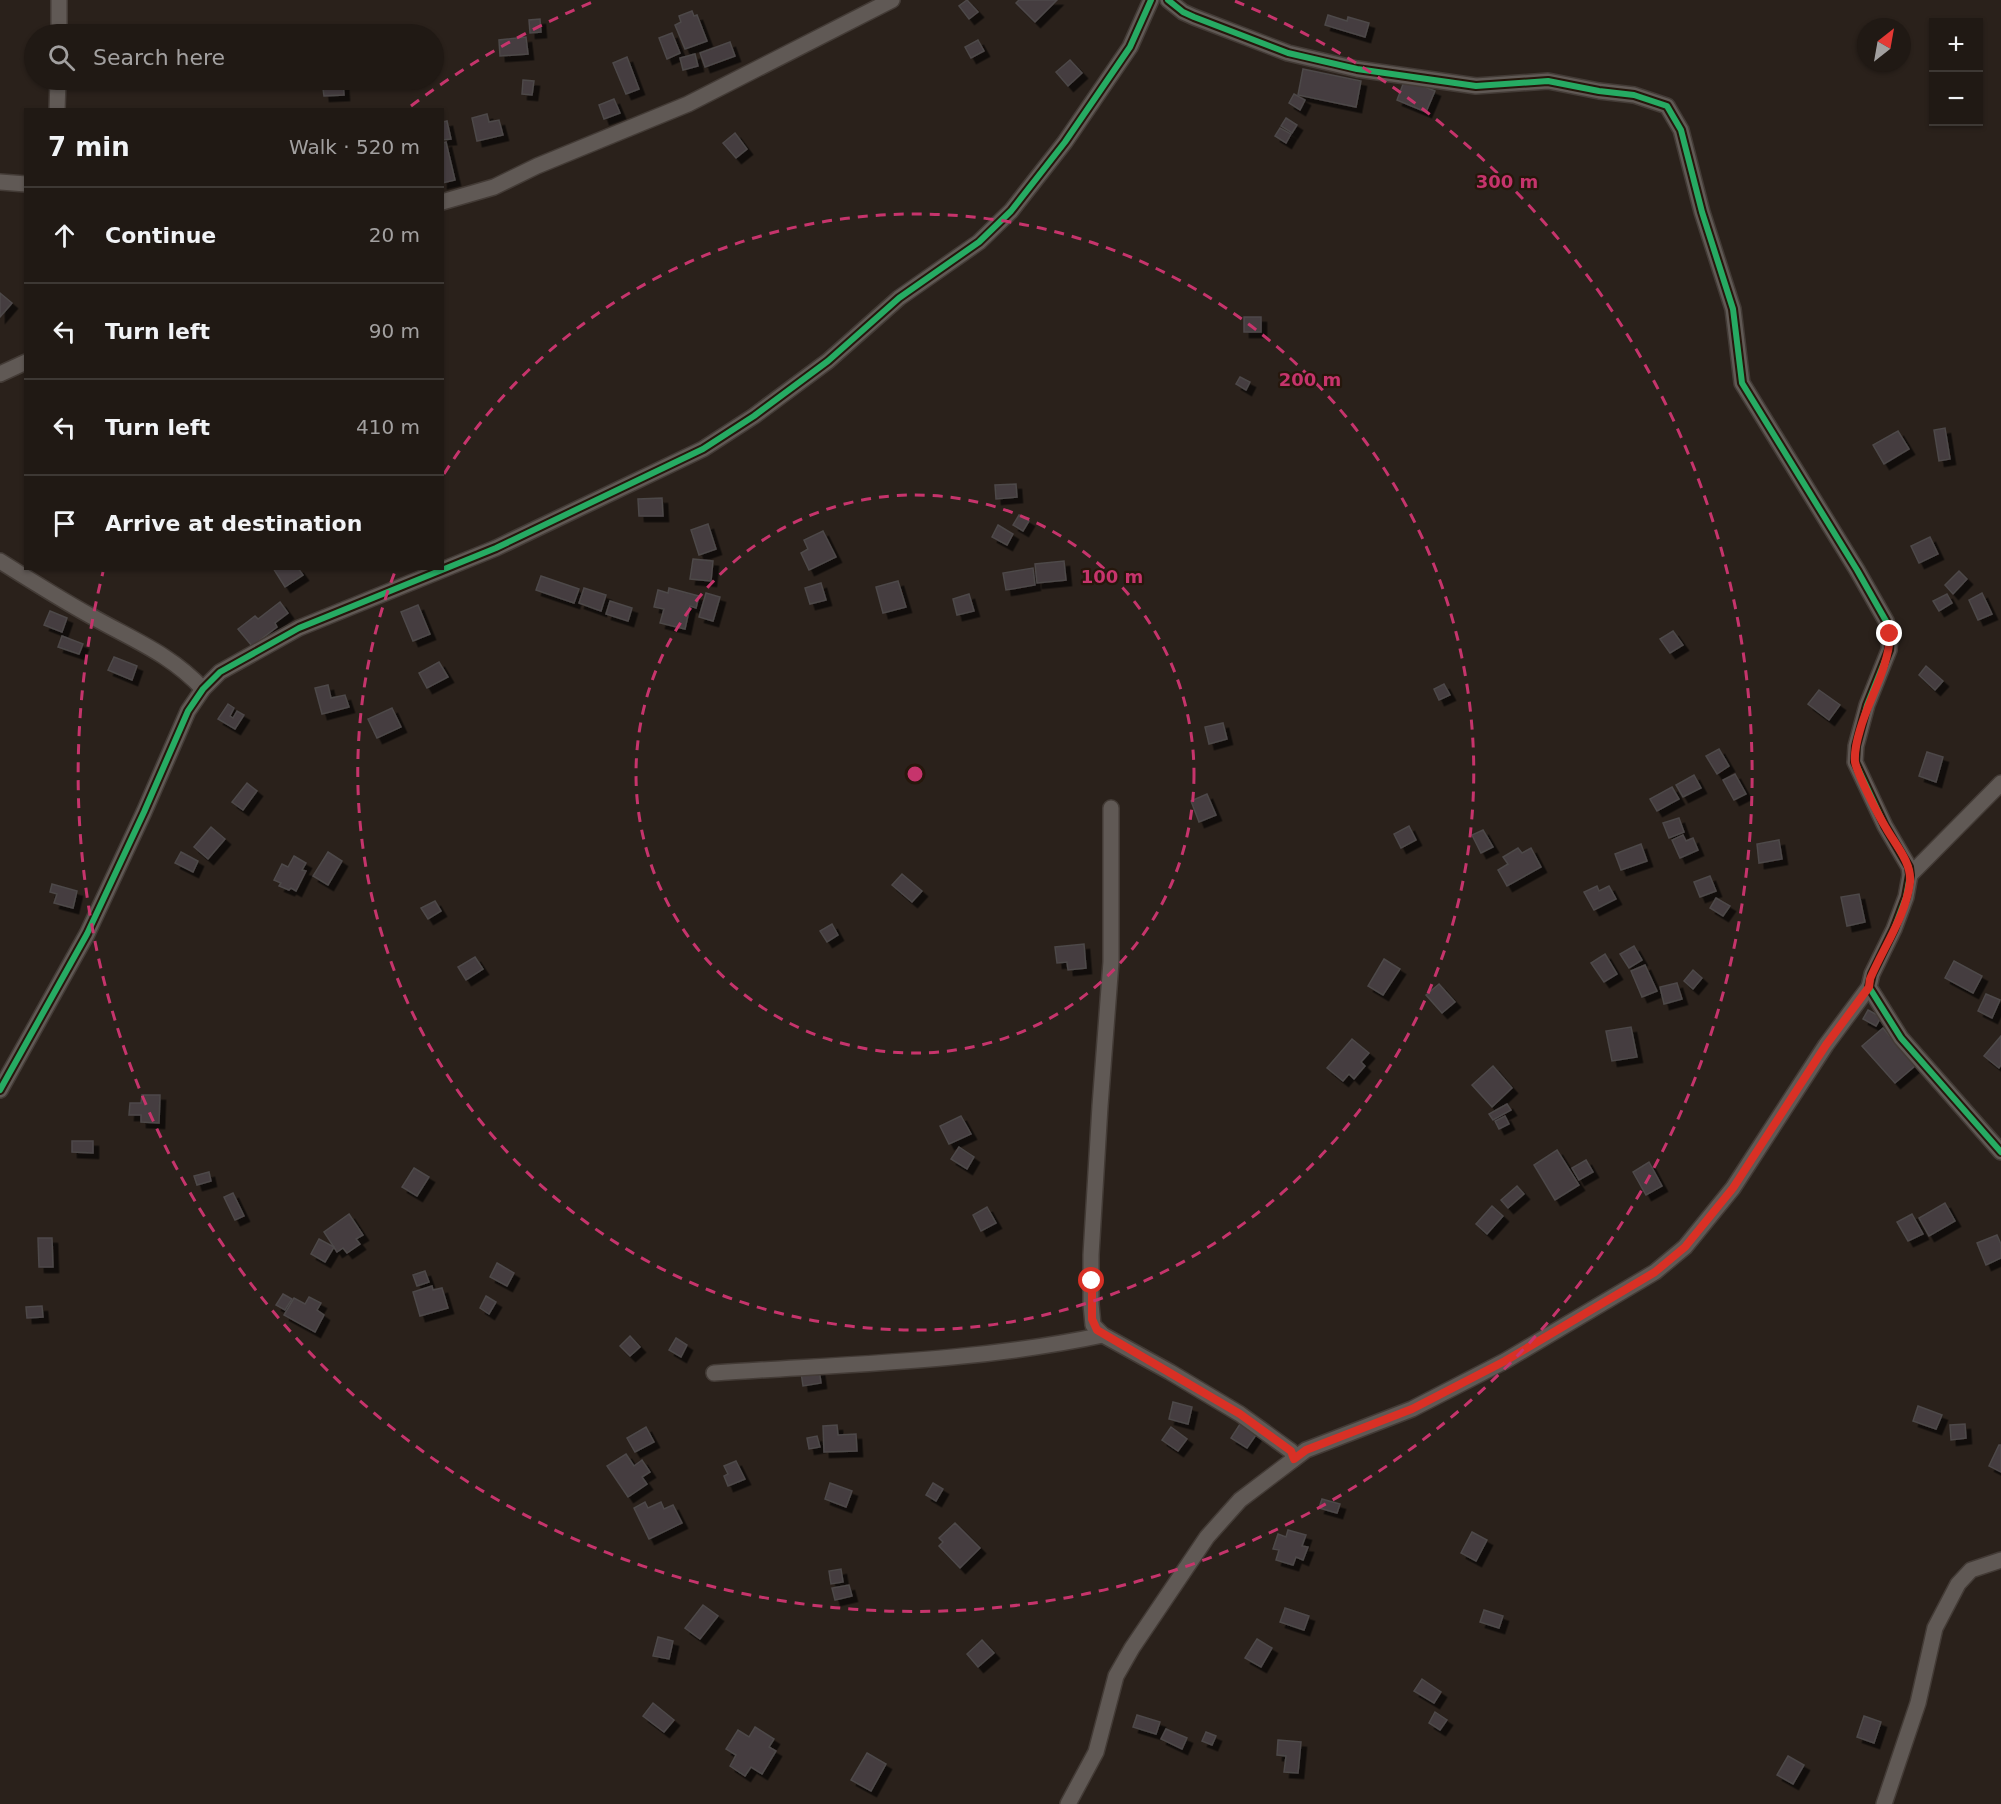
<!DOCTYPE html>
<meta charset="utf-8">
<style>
body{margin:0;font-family:"DejaVu Sans",sans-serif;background:#2d2622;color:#f1f3f6}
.controls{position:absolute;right:18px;top:18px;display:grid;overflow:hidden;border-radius:0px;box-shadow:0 2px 4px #0004}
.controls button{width:54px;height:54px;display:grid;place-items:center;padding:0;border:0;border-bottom:2px solid #3d3834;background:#201914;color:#f1f3f6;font:30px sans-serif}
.compass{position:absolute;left:1857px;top:18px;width:54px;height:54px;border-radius:50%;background:#201914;box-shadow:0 2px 4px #0004;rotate:31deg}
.stop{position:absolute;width:18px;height:18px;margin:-14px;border:4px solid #d93025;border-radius:50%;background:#fff}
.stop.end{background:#d93025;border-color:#fff;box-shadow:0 2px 6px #0008}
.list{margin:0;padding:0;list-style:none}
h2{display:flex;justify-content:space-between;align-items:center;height:78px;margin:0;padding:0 24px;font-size:26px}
h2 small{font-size:20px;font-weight:400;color:#a2a0a0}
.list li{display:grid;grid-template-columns:39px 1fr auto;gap:18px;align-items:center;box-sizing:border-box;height:96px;padding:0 24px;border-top:2px solid #3d3834}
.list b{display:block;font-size:22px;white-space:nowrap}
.list em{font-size:20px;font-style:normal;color:#a2a0a0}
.icon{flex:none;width:33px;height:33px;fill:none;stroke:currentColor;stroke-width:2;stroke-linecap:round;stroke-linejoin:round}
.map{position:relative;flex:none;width:2001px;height:1804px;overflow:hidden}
.search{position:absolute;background:#201914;box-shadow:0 2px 4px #0004;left:24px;top:24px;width:420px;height:66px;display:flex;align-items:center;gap:15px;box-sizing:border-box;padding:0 21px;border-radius:33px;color:#a2a0a0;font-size:22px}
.panel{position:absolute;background:#201914;box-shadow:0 2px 4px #0004;left:24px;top:108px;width:420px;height:462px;border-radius:0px}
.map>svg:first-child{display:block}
.building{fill:#443e3f;stroke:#4d4849;stroke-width:1.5;filter:url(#shadow)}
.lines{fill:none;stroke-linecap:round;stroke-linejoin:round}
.minor-casing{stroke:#433b36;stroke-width:18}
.minor{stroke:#605955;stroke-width:15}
.cycleway-casing{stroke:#26170c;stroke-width:10}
.cycleway{stroke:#26ab63;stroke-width:6}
.route{stroke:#d93025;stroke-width:8}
.ring{fill:none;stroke:#c6346c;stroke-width:3;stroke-dasharray:10 8}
.centre{fill:#c6346c;stroke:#26170c;stroke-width:3}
.ring-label{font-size:18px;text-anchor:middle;font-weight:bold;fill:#c6346c;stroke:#26170c;stroke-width:4.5;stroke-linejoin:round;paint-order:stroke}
</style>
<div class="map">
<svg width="2001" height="1804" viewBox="0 0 2001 1804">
<defs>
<filter id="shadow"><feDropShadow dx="5.5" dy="5.5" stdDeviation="0" flood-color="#0009"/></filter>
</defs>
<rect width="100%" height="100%" fill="#2a211b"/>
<g class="building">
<path d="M967,0L978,12L969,19L959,6Z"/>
<path d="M1019,0H1057L1035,22L1016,3Z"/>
<path d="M692,11L694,16L697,15L707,41L685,49L675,25L681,22L679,16Z"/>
<path d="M1328,15L1347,21L1348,17L1369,23L1365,37L1325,25Z"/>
<path d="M540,19L541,32L530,33L529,20Z"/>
<path d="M672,33L680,53L667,59L659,38Z"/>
<path d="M526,37L528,54L500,56L499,40Z"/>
<path d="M978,40L984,51L971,58L965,47Z"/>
<path d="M730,42L735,56L705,67L700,53Z"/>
<path d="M695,54L698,66L683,70L680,58Z"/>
<path d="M627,57L639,89L626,94L613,63Z"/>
<path d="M1070,60L1082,73L1068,86L1056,72Z"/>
<path d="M1303,69L1361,81L1356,107L1298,95Z"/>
<path d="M1405,79L1435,91L1426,112L1397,100Z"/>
<path d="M343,80L344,95L324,96L322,81Z"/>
<path d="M523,80L534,81L532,95L522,94Z"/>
<path d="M1294,94L1305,100L1300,110L1289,103Z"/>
<path d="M614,99L620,113L604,119L599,105Z"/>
<path d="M487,114L489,122L499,120L503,135L477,141L472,118Z"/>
<path d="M1286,118L1297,125L1292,133L1281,126Z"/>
<path d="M447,121L451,139L442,140V122Z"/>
<path d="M1280,128L1291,134L1286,143L1275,136Z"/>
<path d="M735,133L747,149L736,158L723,143Z"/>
<path d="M446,142L455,180L442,183V143Z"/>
<path d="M0,293L12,303L0,317Z"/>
<rect x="1244" y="317" width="17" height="15"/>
<path d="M1240,377L1250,382L1246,390L1236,384Z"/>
<path d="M1945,428L1950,459L1939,461L1934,430Z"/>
<path d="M1898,431L1909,449L1884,464L1873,445Z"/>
<path d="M1016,484L1017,497L996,499L995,485Z"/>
<path d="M662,498L663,516H639L638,499Z"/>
<path d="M1019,515L1029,521L1023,531L1013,525Z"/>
<path d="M708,524L716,549L699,555L691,530Z"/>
<path d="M998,525L1013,534L1007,545L992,537Z"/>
<path d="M823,531L836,557L809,570L801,553L808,549L804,540Z"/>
<path d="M1930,537L1938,554L1919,563L1911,546Z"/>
<path d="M693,559L713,561L711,581L690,579Z"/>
<path d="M1064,561L1066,580L1037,583L1035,564Z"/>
<path d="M273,568H298L303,575L285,587Z"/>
<path d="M1033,568L1035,585L1006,590L1003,573Z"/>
<path d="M1959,571L1967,579L1953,594L1945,585Z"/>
<path d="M541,576L579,589L574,603L536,590Z"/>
<path d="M898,581L906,607L883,613L876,587Z"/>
<path d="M821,583L826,600L810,604L805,588Z"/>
<path d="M584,588L606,595L601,611L579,603Z"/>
<path d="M669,588L699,596L696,608L690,606L685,629L660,623L664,609L654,607L658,590L668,593Z"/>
<path d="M706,593L720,597L713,621L699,617Z"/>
<path d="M1982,593L1992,614L1978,620L1969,600Z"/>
<path d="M969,594L974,611L957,615L953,599Z"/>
<path d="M1947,594L1952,603L1939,611L1933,601Z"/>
<path d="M610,601L632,608L628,621L606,614Z"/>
<path d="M280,602L288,613L275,623L277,627L252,646L238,629L255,616L258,619Z"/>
<path d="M418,605L430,634L413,641L401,612Z"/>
<path d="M50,611L67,618L62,632L44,625Z"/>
<path d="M1673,631L1683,645L1670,653L1660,639Z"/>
<path d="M62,636L83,644L79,654L58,647Z"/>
<path d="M114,657L137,666L132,680L108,670Z"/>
<path d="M439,662L448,677L427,688L419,673Z"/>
<path d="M1926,666L1943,681L1935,690L1919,675Z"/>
<path d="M1444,684L1450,695L1439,700L1434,689Z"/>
<path d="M328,685L331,698L345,695L349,707L322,714L315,688Z"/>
<path d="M1819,690L1840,705L1829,720L1808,704Z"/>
<path d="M228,704L234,708L230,716L233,718L237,711L244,715L235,729L218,719Z"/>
<path d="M392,708L401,727L377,738L368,719Z"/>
<path d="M1223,723L1227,739L1209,744L1205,727Z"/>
<path d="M1719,749L1729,766L1717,774L1706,756Z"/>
<path d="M1927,752L1943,757L1936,782L1919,776Z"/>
<path d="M1735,774L1746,794L1734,800L1723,780Z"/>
<path d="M1694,775L1701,788L1683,797L1676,785Z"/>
<path d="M247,783L257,791L243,810L232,802Z"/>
<path d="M1672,787L1679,799L1657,811L1650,799Z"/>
<path d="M1207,794L1216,815L1199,822L1191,801Z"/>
<path d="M1679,818L1684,832L1669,838L1663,823Z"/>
<path d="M1409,826L1416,840L1401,848L1394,834Z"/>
<path d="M211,827L225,839L208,859L194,847Z"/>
<path d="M1483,830L1493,847L1481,853L1472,835Z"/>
<path d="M1683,835L1686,841L1693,838L1698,850L1680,858L1672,840Z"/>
<path d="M1779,840L1782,859L1759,863L1757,844Z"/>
<path d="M1641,844L1647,861L1621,870L1615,854Z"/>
<path d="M1518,848L1522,853L1531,848L1541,867L1507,886L1498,870L1508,864L1503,857Z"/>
<path d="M181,852L198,861L193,872L175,863Z"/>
<path d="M328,852L342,861L328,885L313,876Z"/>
<path d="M294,856L306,863L302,870L306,871L296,891L291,888L289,890L279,886L281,883L274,880L282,864L288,867Z"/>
<path d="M902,874L922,891L912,902L892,885Z"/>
<path d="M1710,876L1716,891L1700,897L1694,882Z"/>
<path d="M52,884L77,891L73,908L54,903L57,894L50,892Z"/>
<path d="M1597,886L1599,891L1609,886L1616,899L1594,910L1584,892Z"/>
<path d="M1859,894L1865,922L1847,926L1841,897Z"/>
<path d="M1716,898L1730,906L1723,916L1710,908Z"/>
<path d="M435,901L441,911L428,919L421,908Z"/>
<path d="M832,924L838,935L827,942L820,931Z"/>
<path d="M1084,944L1086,968L1068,970L1067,962L1057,963L1055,947Z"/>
<path d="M1634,946L1642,960L1629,968L1620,954Z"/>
<path d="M1605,954L1617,974L1604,982L1591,963Z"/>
<path d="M475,957L483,969L466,980L458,967Z"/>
<path d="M1384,959L1400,969L1383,995L1368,986Z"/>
<path d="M1954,961L1982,976L1973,993L1945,978Z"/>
<path d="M1645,965L1657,991L1642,997L1631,971Z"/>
<path d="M1693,970L1702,978L1693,989L1684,981Z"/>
<path d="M1677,983L1682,999L1664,1004L1660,987Z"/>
<path d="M1439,984L1455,1002L1442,1013L1426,995Z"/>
<path d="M1986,994L2000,1000L1992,1018L1978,1011Z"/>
<path d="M1868,1010L1881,1017L1876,1026L1863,1019Z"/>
<path d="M1631,1027L1637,1057L1612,1061L1606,1031Z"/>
<path d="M1883,1028L1915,1066L1895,1083L1862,1046Z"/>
<path d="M2001,1036V1065L1999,1068L1984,1056Z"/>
<path d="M1352,1039L1369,1053L1361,1062L1365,1066L1354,1079L1349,1074L1343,1081L1327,1068Z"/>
<path d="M1493,1066L1512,1088L1492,1107L1472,1085Z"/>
<path d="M142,1095H160L159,1123L141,1122V1115H129L130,1103H141Z"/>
<path d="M1507,1104L1511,1110L1493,1120L1489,1114Z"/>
<path d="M961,1116L971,1134L949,1144L940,1126Z"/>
<path d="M1505,1116L1509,1124L1499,1129L1495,1121Z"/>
<path d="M72,1141H93V1153L72,1152Z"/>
<path d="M959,1147L974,1157L967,1169L951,1159Z"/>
<path d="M1557,1150L1579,1185L1555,1200L1534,1165Z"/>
<path d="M1586,1160L1593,1172L1579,1180L1572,1168Z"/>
<path d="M1649,1162L1662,1186L1646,1195L1633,1172Z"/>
<path d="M414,1168L429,1177L417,1196L402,1187Z"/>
<path d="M209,1172L211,1181L197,1185L194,1176Z"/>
<path d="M1517,1186L1524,1194L1508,1208L1501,1200Z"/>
<path d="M233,1193L244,1216L235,1220L224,1197Z"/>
<path d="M1945,1203L1955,1221L1929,1236L1919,1218Z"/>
<path d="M1492,1206L1503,1216L1487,1234L1476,1224Z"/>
<path d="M987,1207L996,1223L981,1231L973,1215Z"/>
<path d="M349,1214L363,1235L356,1239L360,1244L347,1253L343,1248L337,1252L324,1232Z"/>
<path d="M1912,1214L1923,1234L1908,1241L1897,1222Z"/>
<path d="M1997,1235L2001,1244V1258L1986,1265L1977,1243Z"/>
<path d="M38,1238H52L53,1267H39Z"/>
<path d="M319,1239L334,1247L325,1262L311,1254Z"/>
<path d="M497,1263L514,1273L507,1286L490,1277Z"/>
<path d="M425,1271L429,1282L417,1286L413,1275Z"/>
<path d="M432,1286L433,1290L442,1288L448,1308L420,1316L413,1292Z"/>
<path d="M283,1294L292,1299L285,1310L276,1305Z"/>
<path d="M486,1296L496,1302L489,1314L480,1308Z"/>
<path d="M309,1297L321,1303L317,1310L324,1315L315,1332L284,1315L294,1298L305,1304Z"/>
<path d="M42,1306L43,1317L27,1318L26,1307Z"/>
<path d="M630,1336L640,1347L630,1356L620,1346Z"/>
<path d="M676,1338L687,1345L681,1357L669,1350Z"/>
<path d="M819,1369L821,1383L803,1386L801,1372Z"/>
<path d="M1173,1402L1192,1407L1188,1424L1169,1419Z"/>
<path d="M1918,1406L1942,1415L1936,1429L1913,1421Z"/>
<path d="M1242,1421L1258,1432L1247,1448L1231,1438Z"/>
<path d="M1965,1424L1966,1438L1951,1440L1950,1425Z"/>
<path d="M837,1425L838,1435L856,1434L857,1451L824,1452L823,1426Z"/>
<path d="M646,1427L654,1442L635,1452L627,1438Z"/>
<path d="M1171,1427L1187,1439L1178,1451L1162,1440Z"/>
<path d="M817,1436L820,1447L809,1449L807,1438Z"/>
<path d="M1999,1445H2001V1472L1989,1466Z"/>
<path d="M626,1454L634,1466L642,1460L650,1472L642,1477L647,1484L628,1497L607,1466Z"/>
<path d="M736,1461L745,1479L728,1486L724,1476L728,1474L724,1466Z"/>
<path d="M830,1483L852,1491L846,1507L825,1499Z"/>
<path d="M933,1483L943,1489L936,1501L926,1495Z"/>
<path d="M1322,1499L1340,1504L1337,1513L1319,1508Z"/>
<path d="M645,1502L648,1508L661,1502L664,1509L673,1505L682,1523L649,1539L634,1508Z"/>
<path d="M955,1523L980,1548L960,1568L939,1546L943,1542L939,1538Z"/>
<path d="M1288,1530L1306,1535L1302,1546L1308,1547L1303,1560L1296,1557L1293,1565L1276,1560L1279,1550L1273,1549L1278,1534L1286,1537Z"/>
<path d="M1472,1532L1487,1540L1476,1561L1461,1553Z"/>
<path d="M841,1569L843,1582L831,1584L829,1571Z"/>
<path d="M849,1585L852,1596L835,1600L832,1588Z"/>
<path d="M703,1605L718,1616L700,1639L685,1628Z"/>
<path d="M1285,1608L1309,1616L1304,1630L1280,1622Z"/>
<path d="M1484,1610L1503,1616L1499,1628L1480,1622Z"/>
<path d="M658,1637L673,1641L669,1659L653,1656Z"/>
<path d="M1257,1639L1272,1648L1261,1667L1245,1658Z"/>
<path d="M982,1640L994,1653L978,1667L967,1654Z"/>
<path d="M1422,1679L1441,1692L1434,1703L1414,1691Z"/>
<path d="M653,1703L674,1720L664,1732L643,1716Z"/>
<path d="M1435,1712L1447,1720L1440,1730L1429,1723Z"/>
<path d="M1137,1715L1160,1722L1156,1734L1133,1727Z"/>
<path d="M1864,1716L1881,1722L1874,1743L1857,1737Z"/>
<path d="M755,1727L774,1739L769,1747L776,1751L762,1774L751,1767L745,1776L730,1766L736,1755L726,1749L738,1730L749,1737Z"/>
<path d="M1166,1729L1187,1738L1182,1749L1161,1739Z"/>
<path d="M1206,1732L1216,1736L1212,1745L1202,1741Z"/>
<path d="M1278,1740L1301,1742L1298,1773L1284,1772L1286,1756L1277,1755Z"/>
<path d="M867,1753L886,1764L871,1791L851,1780Z"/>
<path d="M1788,1756L1804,1765L1793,1784L1777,1775Z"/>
</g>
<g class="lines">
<defs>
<g id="minor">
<path d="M1168,0L1183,12L1194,17L1288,53L1357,69L1476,86L1548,81L1599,91L1634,95L1667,106L1681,130L1702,212L1733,309L1742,383L1857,570L1886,621L1890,634L1889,650L1867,705L1856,746L1855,762L1885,826L1909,867L1910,875L1906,897L1894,929L1872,974L1869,987L1901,1038L2001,1152"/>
<path d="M59,34V0"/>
<path d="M57,110L58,80"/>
<path d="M0,182L26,184"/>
<path d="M442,202L494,187L537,166L688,104L892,0"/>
<path d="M0,374L26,362"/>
<path d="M0,561C30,580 60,599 91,616C133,640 169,653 203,689"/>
<path d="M1111,808V962L1100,1106L1091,1255V1304L1093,1325L1103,1335L1170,1372L1240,1414L1291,1451L1294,1459"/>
<path d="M1910,875L2001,783"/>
<path d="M0,1090L87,934L144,812L188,711L203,689L220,672L299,628L496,548L703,449L754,416L828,361L899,298L979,242L1011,211L1065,142L1130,47L1151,0"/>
<path d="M714,1373C844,1364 976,1362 1103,1335"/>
<path d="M1068,1804L1096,1752L1116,1676L1132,1648L1207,1537L1240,1500L1306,1450L1412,1409L1505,1361L1655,1272L1685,1247L1733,1188L1826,1045L1869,987"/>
<path d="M1884,1804L1918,1703L1935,1628L1958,1584L1971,1570L2001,1560"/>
</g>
</defs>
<use href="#minor" class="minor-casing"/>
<use href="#minor" class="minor"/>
<defs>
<g id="cycleway">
<path d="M1168,0L1183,12L1194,17L1288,53L1357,69L1476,86L1548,81L1599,91L1634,95L1667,106L1681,130L1702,212L1733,309L1742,383L1857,570L1886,621L1890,634L1889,650L1867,705L1856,746L1855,762L1885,826L1909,867L1910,875L1906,897L1894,929L1872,974L1869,987L1901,1038L2001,1152"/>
<path d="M0,1090L87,934L144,812L188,711L203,689L220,672L299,628L496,548L703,449L754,416L828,361L899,298L979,242L1011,211L1065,142L1130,47L1151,0"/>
</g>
</defs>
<use href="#cycleway" class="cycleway-casing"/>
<use href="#cycleway" class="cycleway"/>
</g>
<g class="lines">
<path class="route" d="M1092,1281V1319L1097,1330L1240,1414L1291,1451L1294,1459L1306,1450L1412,1409L1505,1361L1655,1272L1685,1247L1733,1188L1826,1045L1869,987L1870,979C1883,948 1906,916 1910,882C1912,863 1895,844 1886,828C1878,815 1858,775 1855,762C1854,751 1857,740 1860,730C1869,698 1889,668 1890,634"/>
</g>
<g class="ring">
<circle cx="915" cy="774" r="279"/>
<path d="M444 474A558 558 0 1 1 396 569"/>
<path d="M411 106A837 837 0 0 1 595 1M1235 1A837 837 0 1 1 103 572"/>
</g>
<circle cx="915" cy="774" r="9" class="centre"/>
<g class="ring-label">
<text x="1507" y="188">300 m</text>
<text x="1310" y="386">200 m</text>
<text x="1112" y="583">100 m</text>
</g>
</svg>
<div class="controls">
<button>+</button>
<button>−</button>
</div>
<svg class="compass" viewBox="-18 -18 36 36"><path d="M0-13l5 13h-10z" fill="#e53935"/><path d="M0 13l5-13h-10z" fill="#a2a0a0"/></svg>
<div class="stop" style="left:1092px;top:1281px"></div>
<div class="stop end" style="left:1890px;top:634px"></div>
<div class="search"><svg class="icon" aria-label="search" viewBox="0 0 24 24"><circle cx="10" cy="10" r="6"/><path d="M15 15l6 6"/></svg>Search here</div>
<section class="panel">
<h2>7 min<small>Walk · 520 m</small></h2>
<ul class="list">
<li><svg class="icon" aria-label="ahead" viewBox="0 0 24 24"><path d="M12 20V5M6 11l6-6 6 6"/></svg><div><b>Continue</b></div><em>20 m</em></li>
<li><svg class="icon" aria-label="left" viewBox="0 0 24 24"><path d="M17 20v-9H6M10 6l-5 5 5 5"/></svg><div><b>Turn left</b></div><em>90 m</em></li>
<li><svg class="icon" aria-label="left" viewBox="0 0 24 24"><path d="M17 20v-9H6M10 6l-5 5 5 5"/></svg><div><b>Turn left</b></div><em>410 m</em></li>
<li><svg class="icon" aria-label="arrive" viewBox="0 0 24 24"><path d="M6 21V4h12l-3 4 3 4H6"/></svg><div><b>Arrive at destination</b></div></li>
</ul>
</section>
</div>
